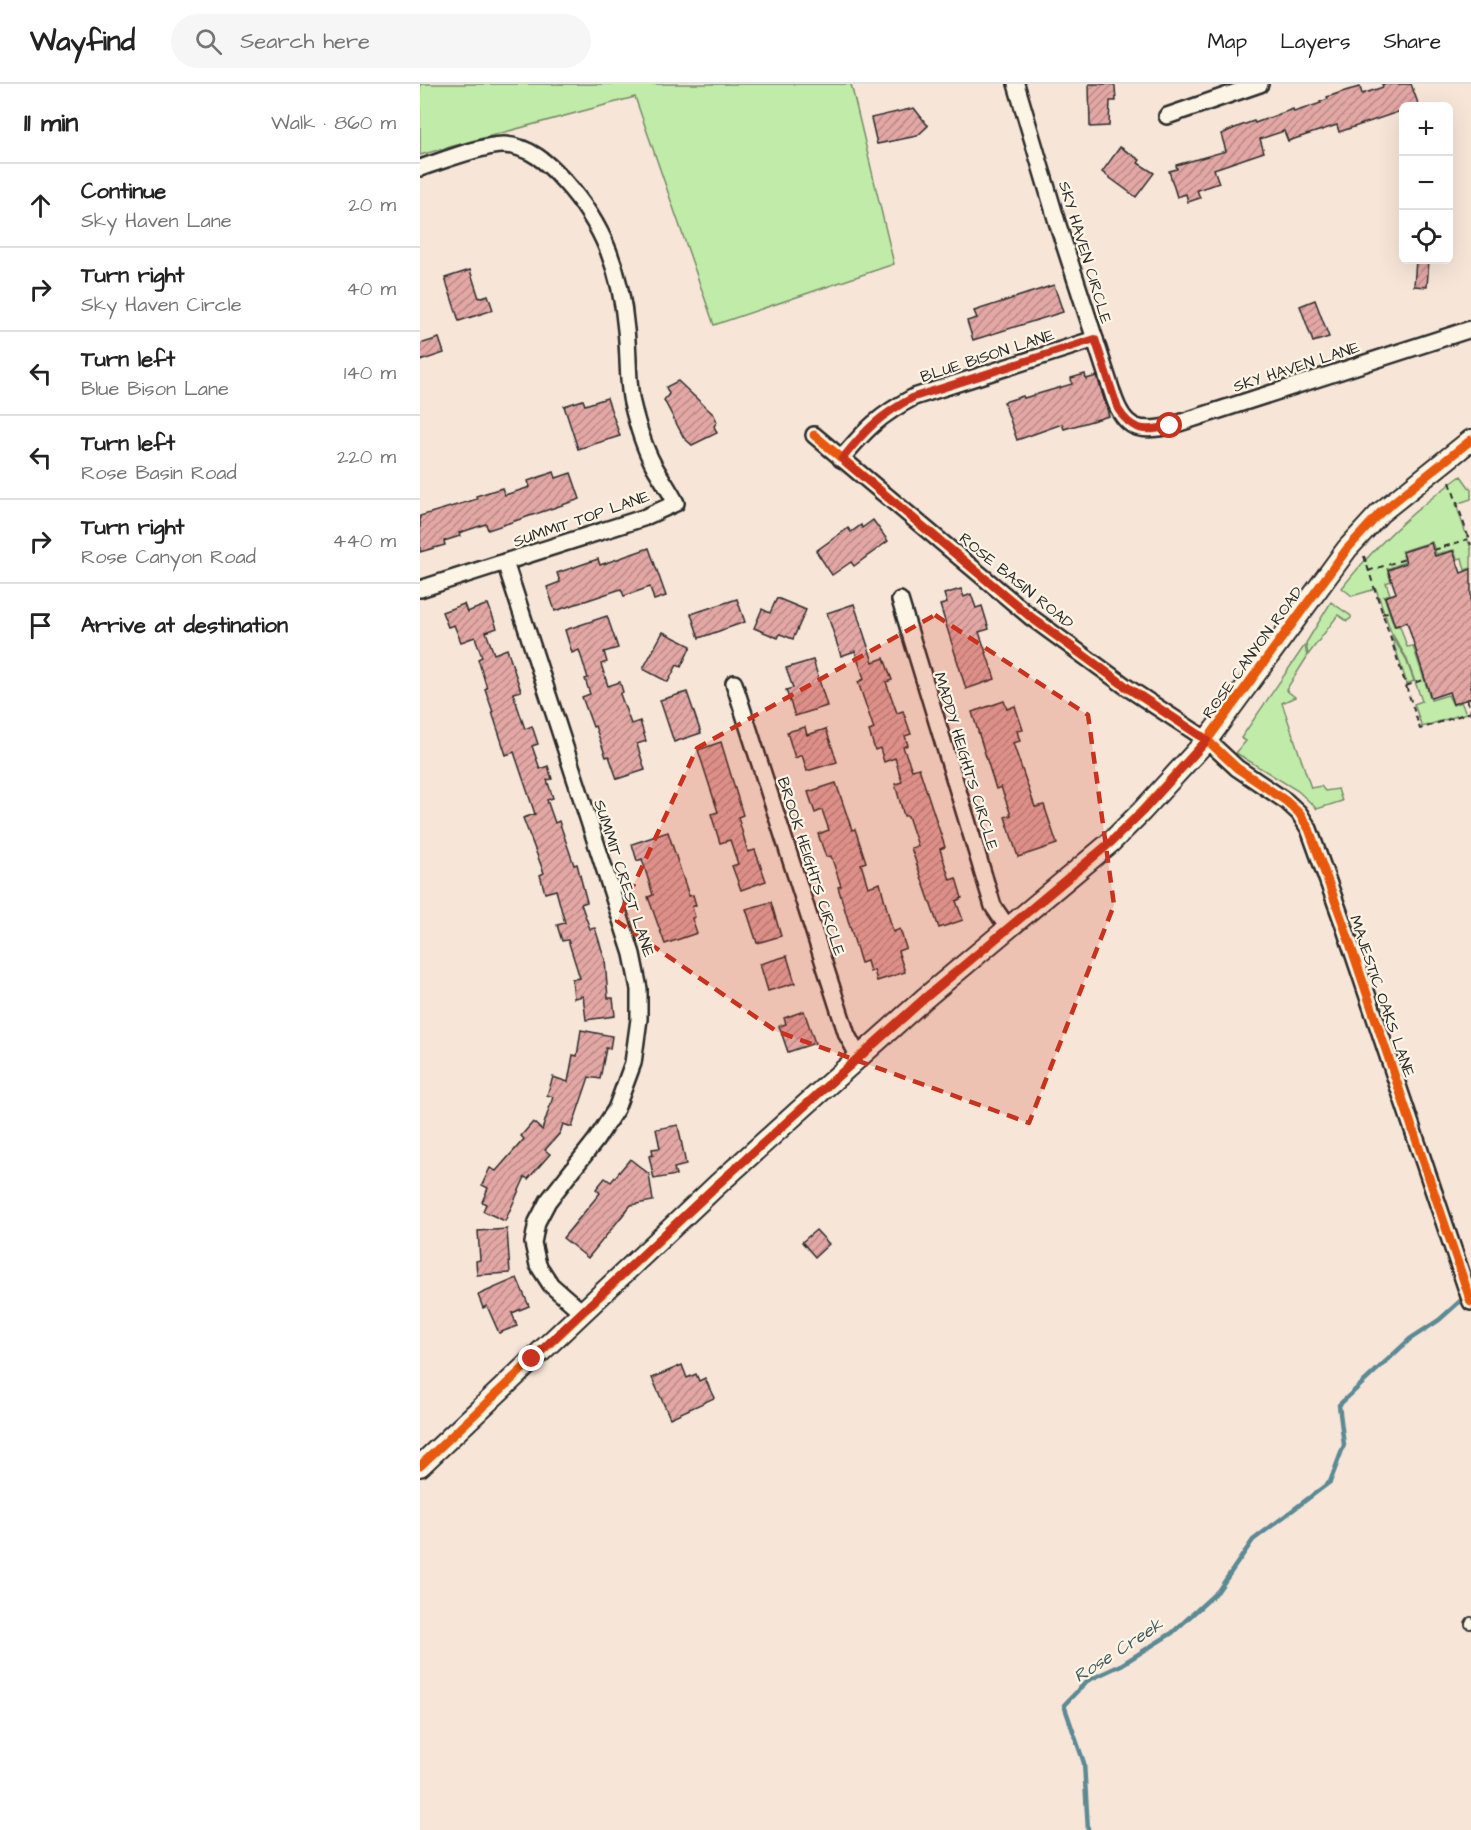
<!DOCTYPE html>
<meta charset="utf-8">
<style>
body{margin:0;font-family:"Architects Daughter",sans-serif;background:#f6f6f6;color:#222}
.controls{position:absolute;right:18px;top:18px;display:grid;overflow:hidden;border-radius:9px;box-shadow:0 6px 24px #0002}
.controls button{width:54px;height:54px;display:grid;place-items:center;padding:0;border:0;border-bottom:2px solid #e0e0e0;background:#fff;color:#222;font:30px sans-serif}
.stop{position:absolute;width:18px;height:18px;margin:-14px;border:4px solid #c8321e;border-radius:50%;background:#fff}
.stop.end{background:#c8321e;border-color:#fff;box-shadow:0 2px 6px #0008}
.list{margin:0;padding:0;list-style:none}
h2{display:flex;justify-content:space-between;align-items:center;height:78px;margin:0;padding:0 24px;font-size:26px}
h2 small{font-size:20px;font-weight:400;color:#767676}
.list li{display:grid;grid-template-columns:39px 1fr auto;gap:18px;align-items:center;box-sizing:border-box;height:84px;padding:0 24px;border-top:2px solid #e0e0e0}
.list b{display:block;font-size:22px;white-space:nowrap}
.list p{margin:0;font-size:20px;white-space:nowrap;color:#767676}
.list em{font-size:20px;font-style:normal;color:#767676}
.icon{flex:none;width:33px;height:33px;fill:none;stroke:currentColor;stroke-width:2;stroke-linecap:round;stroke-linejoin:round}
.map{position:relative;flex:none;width:1051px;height:1746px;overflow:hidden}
header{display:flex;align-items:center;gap:36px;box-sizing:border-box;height:84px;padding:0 30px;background:#fff;border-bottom:2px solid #e0e0e0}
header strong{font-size:28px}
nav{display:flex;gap:33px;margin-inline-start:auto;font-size:21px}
.search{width:420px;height:54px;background:#f6f6f6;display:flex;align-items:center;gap:15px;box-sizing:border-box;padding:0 21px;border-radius:33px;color:#767676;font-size:22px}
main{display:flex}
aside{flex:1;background:#fff}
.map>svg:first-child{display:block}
.green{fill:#c1eba8;stroke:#768b6a;stroke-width:1.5}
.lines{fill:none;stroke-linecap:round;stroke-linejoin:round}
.stream{stroke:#5c8a94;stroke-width:4.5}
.building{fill:url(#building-hatch);stroke:#2b2b2b;stroke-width:1.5}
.service-casing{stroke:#2b2b2b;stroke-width:12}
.minor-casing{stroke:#2b2b2b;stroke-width:20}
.tertiary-casing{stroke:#2b2b2b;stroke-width:24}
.path{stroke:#2b2b2b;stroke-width:2;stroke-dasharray:6 4.5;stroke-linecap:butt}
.service{stroke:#fcf5e5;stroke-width:8}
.minor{stroke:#fcf5e5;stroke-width:15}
.tertiary{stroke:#fcf5e5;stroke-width:20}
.cycleway-casing{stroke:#fcf5e5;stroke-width:13}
.cycleway{stroke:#e8590c;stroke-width:9}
.route{stroke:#c8321e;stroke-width:8}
.marked{fill:#c8321e;fill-opacity:0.2;stroke:#c8321e;stroke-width:4.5;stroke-dasharray:12 8;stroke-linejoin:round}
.labels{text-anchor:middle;stroke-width:4.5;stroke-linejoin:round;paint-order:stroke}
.street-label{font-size:16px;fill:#2b2b2b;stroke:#fcf5e5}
.water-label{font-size:18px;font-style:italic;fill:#435b60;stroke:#fcf5e5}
</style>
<header>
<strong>Wayfind</strong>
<div class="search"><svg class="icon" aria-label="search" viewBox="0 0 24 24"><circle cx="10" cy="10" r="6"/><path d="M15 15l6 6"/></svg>Search here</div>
<nav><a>Map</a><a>Layers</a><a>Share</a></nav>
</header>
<main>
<aside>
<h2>11 min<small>Walk · 860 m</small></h2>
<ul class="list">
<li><svg class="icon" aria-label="ahead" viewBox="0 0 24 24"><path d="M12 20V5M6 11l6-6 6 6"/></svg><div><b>Continue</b><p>Sky Haven Lane</p></div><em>20 m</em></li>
<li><svg class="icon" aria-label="right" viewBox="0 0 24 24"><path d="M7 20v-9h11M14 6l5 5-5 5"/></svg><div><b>Turn right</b><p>Sky Haven Circle</p></div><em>40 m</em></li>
<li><svg class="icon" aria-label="left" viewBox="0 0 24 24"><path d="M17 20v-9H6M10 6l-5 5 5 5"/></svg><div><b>Turn left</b><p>Blue Bison Lane</p></div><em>140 m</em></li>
<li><svg class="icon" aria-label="left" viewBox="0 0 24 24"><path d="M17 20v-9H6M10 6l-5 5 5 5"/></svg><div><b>Turn left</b><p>Rose Basin Road</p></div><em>220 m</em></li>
<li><svg class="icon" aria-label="right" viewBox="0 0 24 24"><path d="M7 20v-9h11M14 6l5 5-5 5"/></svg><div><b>Turn right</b><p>Rose Canyon Road</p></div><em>440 m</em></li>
<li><svg class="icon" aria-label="arrive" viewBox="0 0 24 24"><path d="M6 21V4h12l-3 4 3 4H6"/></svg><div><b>Arrive at destination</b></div></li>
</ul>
</aside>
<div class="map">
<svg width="1051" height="1746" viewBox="0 0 1051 1746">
<defs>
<pattern id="building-hatch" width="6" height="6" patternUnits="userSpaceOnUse" patternTransform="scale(1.5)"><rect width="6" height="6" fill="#e3a8a5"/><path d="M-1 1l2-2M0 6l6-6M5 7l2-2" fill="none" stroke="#b88987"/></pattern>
</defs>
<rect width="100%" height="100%" fill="#f7e6d8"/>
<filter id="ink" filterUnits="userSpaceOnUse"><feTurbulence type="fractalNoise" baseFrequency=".0167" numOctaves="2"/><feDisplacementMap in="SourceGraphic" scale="12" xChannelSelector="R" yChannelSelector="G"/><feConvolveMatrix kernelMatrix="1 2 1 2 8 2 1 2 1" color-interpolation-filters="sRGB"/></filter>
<g filter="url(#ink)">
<g class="green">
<path d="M0,0H431L474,180L294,241L215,13L0,71Z"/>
<path d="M1041,392L1051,406V415L1036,420L1051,465V484L1045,486L1042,474L1037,475L1034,466L1016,470L1012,458L982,467L985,478L967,485L971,497L966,499L970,510L964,512L974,542H980L987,563L993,562L1011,616L1028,611L1033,621L1041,618L1046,629L1002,643L994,620L1002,617L986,573L971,548L956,505L932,512L922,504C956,460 996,424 1041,392Z"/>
<path d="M911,518L931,532V534L927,537L918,531L888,571L886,559Z"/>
<path d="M971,551L985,573L994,597L987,600Z"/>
<path d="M885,561L887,573L866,606L875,613L862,619L891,704L901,702L905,707L918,705L922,717L897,725L878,707L816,669L826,657L821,654Z"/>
</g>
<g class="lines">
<path class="stream" d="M668,1746L664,1679L644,1621L667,1597L701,1581L752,1549L798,1507L833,1456L910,1398L924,1361L919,1321L990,1255L1019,1236L1047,1211"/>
</g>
<g class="building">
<path d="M669,0H693L695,2L696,17H690L689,42L670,43Z"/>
<path d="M962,0H991L999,22H984V26L919,48L917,41L868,57L864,47L840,55L844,68L794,85L799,99L777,106L780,114L768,118L766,110L757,113L749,87L757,85L756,81L806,67L801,50L820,42L834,37L835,39L873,25L874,28L901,19L900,18L908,15L907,13L928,6L940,3L942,10L963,3Z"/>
<path d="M494,24L508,42L497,52L457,60L451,34Z"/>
<path d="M700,63L720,76L718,79L734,89L716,113L682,88Z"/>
<path d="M996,176H1009L1007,203L994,202Z"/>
<path d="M50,186L59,214L68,211L73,226L39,237L25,194Z"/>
<path d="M634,201L643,228L553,256L547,237L557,234L554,227Z"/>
<path d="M895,216L909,253L893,258L880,222Z"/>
<path d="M19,254L24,269L0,277V260Z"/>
<path d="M665,290L666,295L677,292L689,332L644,345L642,340L597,356L584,318L603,312L604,314L652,300L651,294Z"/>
<path d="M258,297L294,331L297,338L294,342L297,349L272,361L264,354L244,316L249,310L246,303Z"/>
<path d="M187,314L200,352L158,365L144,322L163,316L165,321Z"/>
<path d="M134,388L136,394L151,389L160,415L68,446L66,440L39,449L40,452L24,457L25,461L0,468V432L57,415L56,412L82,404L85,411L110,403L108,397Z"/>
<path d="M453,436L468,457L434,482L431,478L412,491L396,467L428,444L431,448L441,441L442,444Z"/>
<path d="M1011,459L1015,472L1033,467L1041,489L1051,485V614L1033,620L1029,608L1011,614L987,538L975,542L965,513L976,509L968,486L986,479L983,468Z"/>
<path d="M229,464L246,512L234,516L230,503L204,512L201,505L135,527L127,503L140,498L137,489L178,475L180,481Z"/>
<path d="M541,505L544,513L551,510L556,524L562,522L569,545L559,548L575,595L546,605L520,521L527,519L524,510Z"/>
<path d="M357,514L386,526L373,555L360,550L358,554L334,544L342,525L350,529Z"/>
<path d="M317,515L325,538L279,554L271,530Z"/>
<path d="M44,520L47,528L68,520L77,544L66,548L74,570L87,565L101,607L93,609L105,645L112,642L118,660L112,662L120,685L128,682L132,695L127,696L133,714L127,716L135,739L139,737L154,781L157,780L167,818L161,820L170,845L175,844L185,876L188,914H193L195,932L166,936L163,912L154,914L152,895L160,894L148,856L142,857L137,841L145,839L136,806L125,809L120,791L124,789L103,734L115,730L94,668L86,671L72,628H73L65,605L67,604L58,575L62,573L55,553L41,558L34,541L28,543L22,528Z"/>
<path d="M434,520L453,578L464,574L472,596L466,598L477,629L483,627L491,650L485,652L488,661L483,663L492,686L499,684L525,763L520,765L530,796L536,794L542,814L536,817L543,836L519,844L491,764L498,762L488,732H484L475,700L482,698L475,674L464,678L460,664L455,666L449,647L454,645L438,598L444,595L435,567L421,572L407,529Z"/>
<path d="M187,532L198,564L184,568L187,578L181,580L188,602L200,598L203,608L200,610L211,640L220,637L226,657L217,660L225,686L197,695L189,672L186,673L175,642L173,643L162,613L170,610L165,595L168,594L159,566L152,569L145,546Z"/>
<path d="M243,548L271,562L261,583L257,581L248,598L223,585Z"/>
<path d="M393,576L407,622L375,632L366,606L373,604L366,584Z"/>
<path d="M267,608L281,649L254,658L240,616Z"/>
<path d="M584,617L587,625L595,622L603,646L597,647L600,657L593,659L615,723L624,721L637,760L598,773L585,733L591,731L581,703L576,705L552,628Z"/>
<path d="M385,643L387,651L406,645L417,678L387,687L382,671L375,674L367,648Z"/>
<path d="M301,658L323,731L318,733L328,768L335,766L346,797L321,806L312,782L318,780L310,756L300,759L291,730L298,728L278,666Z"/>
<path d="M416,699L432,746L435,745L446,778L441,780L448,803L460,799L473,848L480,845L486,864L478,867L485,888L457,897L454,886L450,888L447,877L441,879L418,803L421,802L411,772L406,773L398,750L409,746L402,726L395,729L388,708Z"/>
<path d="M248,748L269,812L273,811L276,821L272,823L275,833L272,834L277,849L245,860L228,813L233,811L222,775L217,777L212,760Z"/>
<path d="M351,818L361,852L337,859L326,825Z"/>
<path d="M367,872L375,899L348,907L340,880Z"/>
<path d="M384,927L395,959L368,968L359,942L366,940L364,934Z"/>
<path d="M161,946L192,952L190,965L186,964L180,995L169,993L152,1043L143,1040L140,1049L125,1066L130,1070L108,1095L105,1093L85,1137L63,1127L66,1120L62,1118L68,1104L62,1101L70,1084L76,1087L104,1055L101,1052L113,1038L122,1046L133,1013L127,1011L133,993L148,998L153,971L157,972Z"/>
<path d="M258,1041L266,1081L254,1084L256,1091L234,1095L229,1072L233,1071L232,1065L240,1064L236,1045Z"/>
<path d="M210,1075L229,1090L233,1117L211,1121L168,1174L143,1154L180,1109L176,1105L185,1094L191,1098Z"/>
<path d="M87,1145L90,1189L57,1191L56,1177L60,1176L58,1147Z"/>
<path d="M396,1146L409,1160L395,1173L382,1158Z"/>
<path d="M97,1194L109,1222L92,1229L97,1242L79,1249L67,1222L63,1224L58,1211Z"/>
<path d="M262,1281L267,1294L276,1290L279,1297L285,1294L294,1314L250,1334L232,1294Z"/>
</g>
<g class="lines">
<defs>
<path id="service" d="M1050,1540L1051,1538"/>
<g id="minor">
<path d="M596,0L637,138L694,314C705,345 719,349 750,342L1051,245"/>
<path d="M747,32L840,0"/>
<path d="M0,84C19,78 65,60 84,61C109,62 128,79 144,97C184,141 201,188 206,246C209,270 207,296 212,319C217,340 223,361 233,380C240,393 249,405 256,419L223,434L0,505"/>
<path d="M394,351L612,534L708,604L787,656L817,684L866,717L879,729L889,745L923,839L1051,1218"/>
<path d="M421,375C446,345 460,331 494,313L675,255"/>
<path d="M85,478L212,870L219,905V935L213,979L196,1025L176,1056L128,1117L117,1138L113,1159L118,1181L131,1201L162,1228"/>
<path d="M480,516L573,822L588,844"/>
<path d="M314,599L427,951L439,973"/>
</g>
<path id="tertiary" d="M0,1382L297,1101L400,1008L505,914L691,758L722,727L787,656L927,465L960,429L1051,356"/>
</defs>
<use href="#service" class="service-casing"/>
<use href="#minor" class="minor-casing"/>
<use href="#tertiary" class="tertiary-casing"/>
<g class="path">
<path d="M1030,398L1051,461"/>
<path d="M1014,466L1048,455"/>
<path d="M944,472L1000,645L1051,628"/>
<path d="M948,487L985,475"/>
<path d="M962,530L970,527"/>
<path d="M986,602L1005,595"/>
<path d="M1047,615L1051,627"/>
</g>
<use href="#service" class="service"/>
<use href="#minor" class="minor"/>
<use href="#tertiary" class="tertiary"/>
<defs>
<g id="cycleway">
<path d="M394,351L612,534L708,604L787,656L817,684L866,717L879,729L889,745L923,839L1051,1218"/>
<path d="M0,1382L297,1101L400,1008L505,914L691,758L722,727L787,656L927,465L960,429L1051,356"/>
</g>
</defs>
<use href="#cycleway" class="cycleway-casing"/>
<use href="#cycleway" class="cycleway"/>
</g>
</g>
<g class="lines" filter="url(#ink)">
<path class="route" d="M112,1275L297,1101L505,914L691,758L722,728L787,656L708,604L612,534L422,375C446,345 460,331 494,313L675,255L698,325C712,348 726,348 750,342"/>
</g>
<path class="marked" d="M515,531L668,631L694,821L609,1039L356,947L197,837L277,664Z"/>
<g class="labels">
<g class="street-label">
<text transform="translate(666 168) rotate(73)" y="6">SKY HAVEN CIRCLE</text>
<text transform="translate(567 271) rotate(-18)" y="6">BLUE BISON LANE</text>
<text transform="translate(876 282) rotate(-18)" y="6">SKY HAVEN LANE</text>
<text transform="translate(161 434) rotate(-19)" y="6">SUMMIT TOP LANE</text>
<text transform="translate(597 496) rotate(39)" y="6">ROSE BASIN ROAD</text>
<text transform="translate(832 568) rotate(-54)" y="6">ROSE CANYON ROAD</text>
<text transform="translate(547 677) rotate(73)" y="6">MADDY HEIGHTS CIRCLE</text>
<text transform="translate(392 782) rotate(72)" y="6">BROOK HEIGHTS CIRCLE</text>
<text transform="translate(205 794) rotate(72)" y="6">SUMMIT CREST LANE</text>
<text transform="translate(963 912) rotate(71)" y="6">MAJESTIC OAKS LANE</text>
</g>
<g class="water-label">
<text transform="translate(698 1566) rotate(-33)" y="6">Rose Creek</text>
</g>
</g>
</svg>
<div class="controls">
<button>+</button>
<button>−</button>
<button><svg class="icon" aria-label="locate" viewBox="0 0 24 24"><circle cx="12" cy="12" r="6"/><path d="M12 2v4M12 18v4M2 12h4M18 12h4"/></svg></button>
</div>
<div class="stop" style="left:750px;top:342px"></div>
<div class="stop end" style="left:112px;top:1275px"></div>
</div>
</main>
